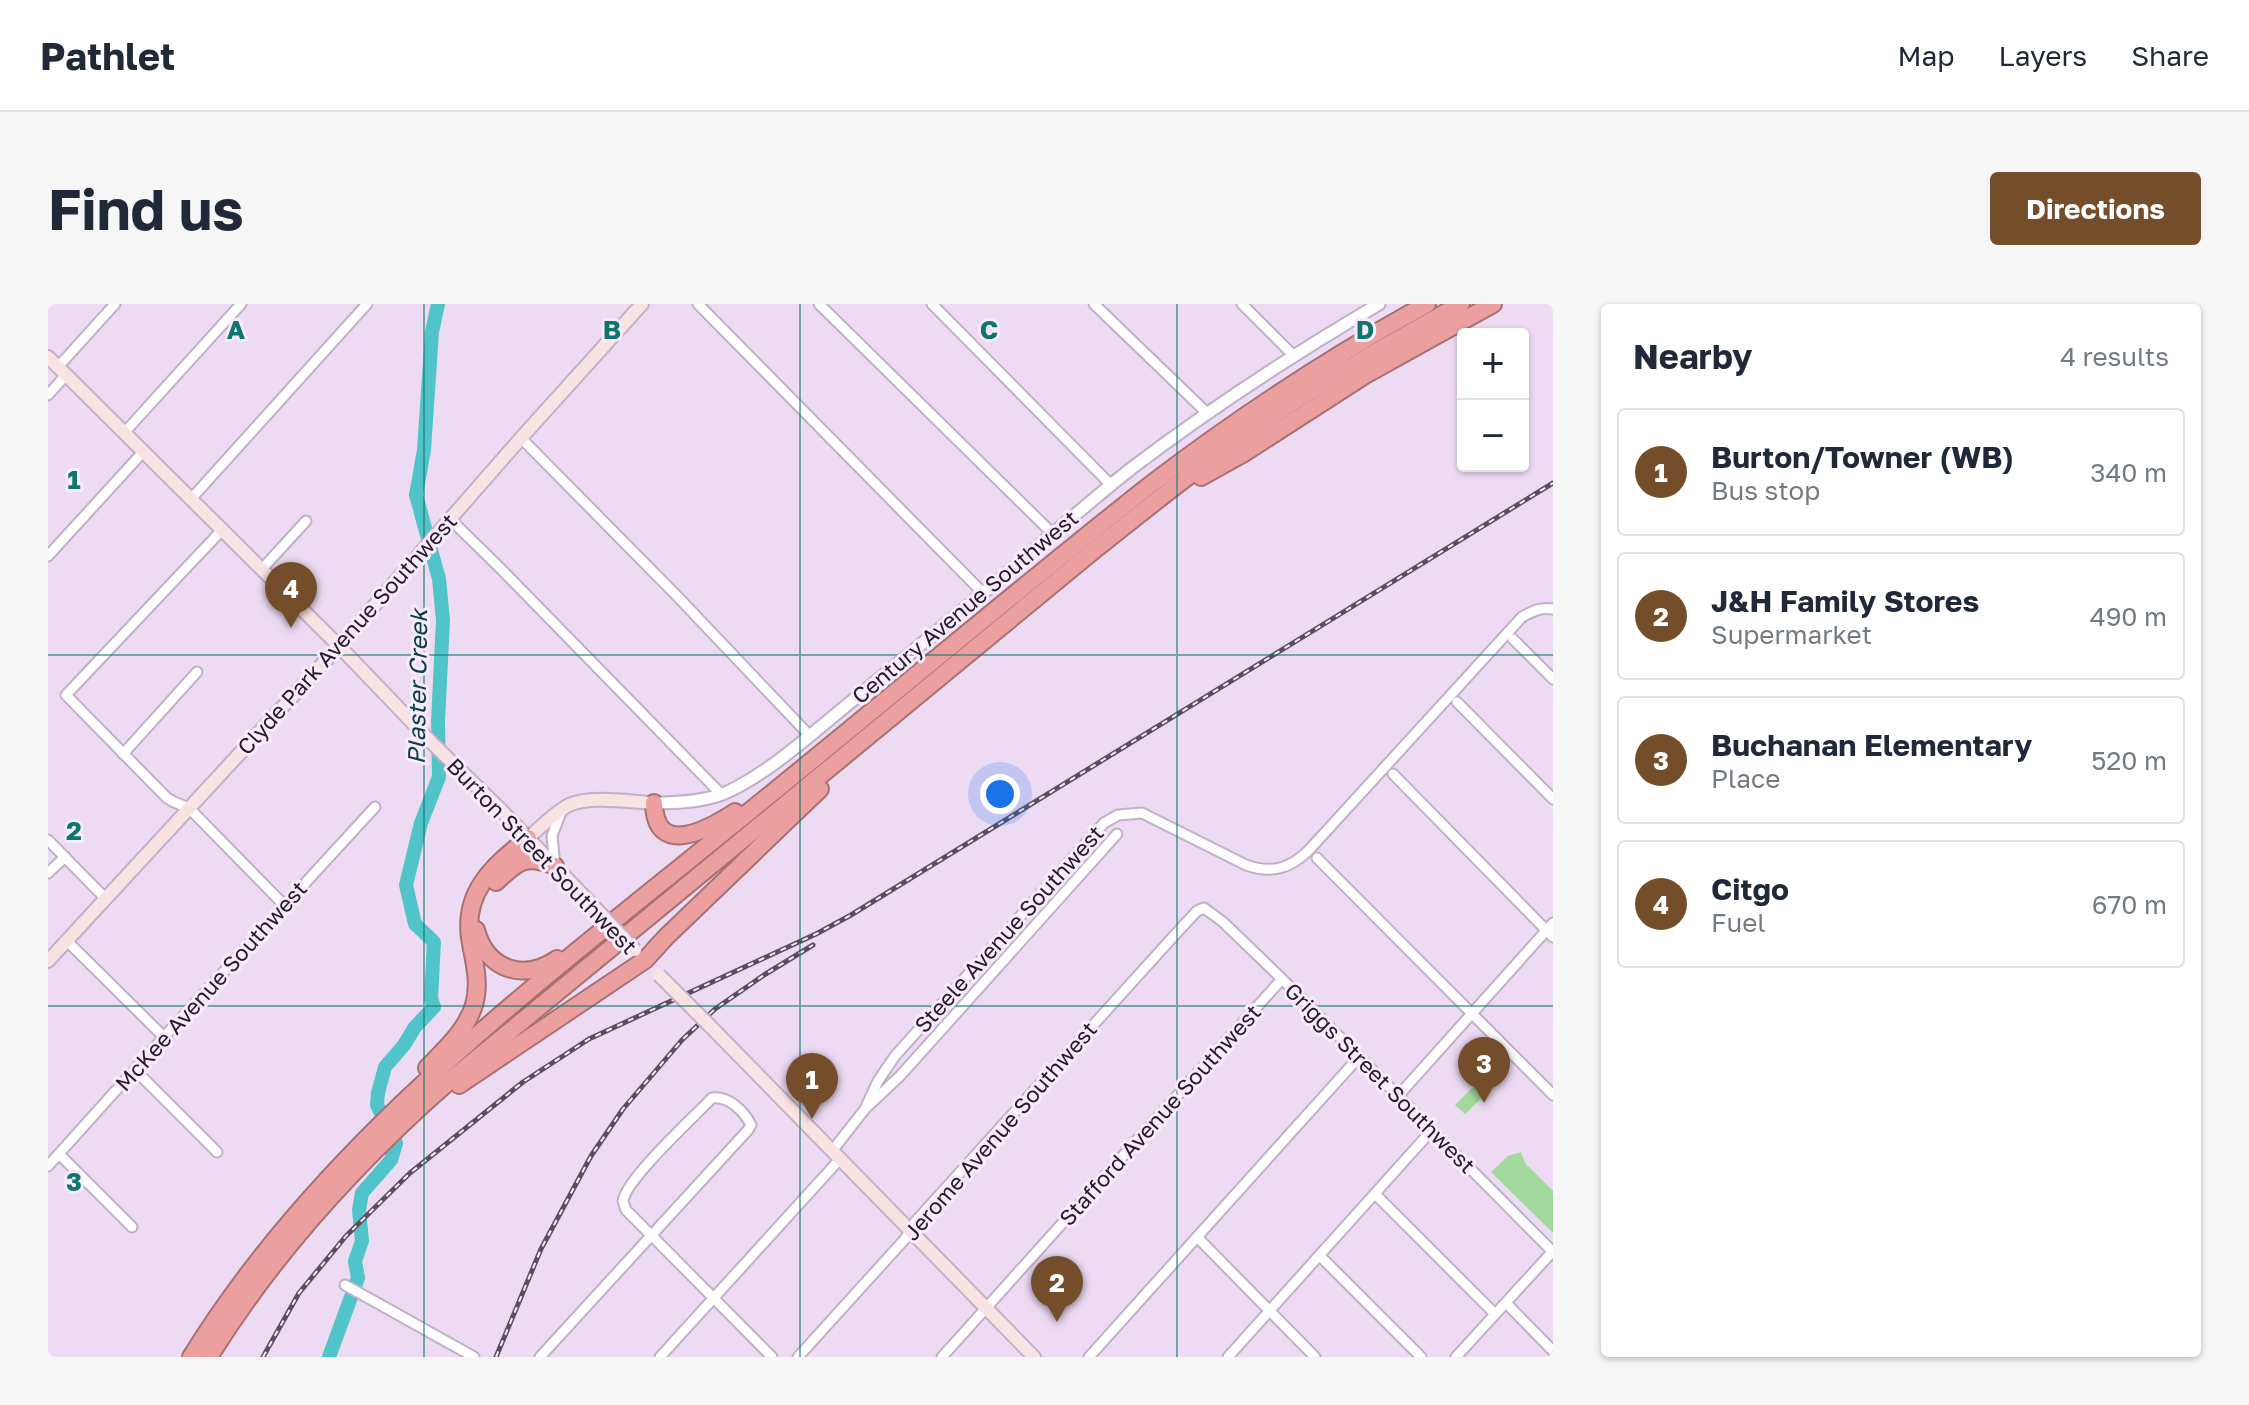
<!DOCTYPE html>
<meta charset="utf-8">
<style>
body{margin:0;font-family:"Golos Text",sans-serif;background:#f6f6f7;color:#1f2937}
.controls{position:absolute;right:24px;top:24px;display:grid;overflow:hidden;border-radius:8px;box-shadow:0 2px 6px #0004}
.controls button{width:72px;height:72px;display:grid;place-items:center;padding:0;border:0;border-bottom:2px solid #e0e1e3;background:#fff;color:#1f2937;font:40px sans-serif}
.you{position:absolute;left:952px;top:490px;width:28px;height:28px;margin:-20px;border:6px solid #fff;border-radius:50%;background:#1a73e8;box-shadow:0 0 0 12px #1a73e833}
.badge{display:grid;place-items:center;width:52px;height:52px;border-radius:50%;background:#744d2a;color:#fff;font-size:26px;font-weight:700}
.pin{position:absolute;translate:-50% -66px;filter:drop-shadow(0 2px 4px #0008)}
.pin::after{content:'';position:absolute;top:42px;width:28px;height:24px;background:inherit;clip-path:polygon(0 0,100% 0,50% 100%)}
.list{margin:0;padding:0;list-style:none}
h2{display:flex;justify-content:space-between;align-items:center;height:104px;margin:0;padding:0 32px;font-size:34px}
h2 small{font-size:26px;font-weight:400;color:#747a83}
.list li{display:grid;grid-template-columns:52px 1fr auto;gap:24px;align-items:center;box-sizing:border-box;height:128px;margin:0 16px 16px;padding:0 16px;border:2px solid #e0e1e3;border-radius:8px}
.list b{display:block;font-size:30px;white-space:nowrap}
.list p{margin:0;font-size:26px;white-space:nowrap;color:#747a83}
.list em{font-size:26px;font-style:normal;color:#747a83}
.map{position:relative;flex:none;width:1505px;height:1053px;overflow:hidden;border-radius:8px}
header{display:flex;align-items:center;gap:48px;box-sizing:border-box;height:112px;padding:0 40px;background:#fff;border-bottom:2px solid #e0e1e3}
header strong{font-size:38px}
nav{display:flex;gap:44px;margin-inline-start:auto;font-size:28px}
.intro{display:flex;align-items:center;justify-content:space-between;box-sizing:border-box;height:192px;padding:0 48px}
h1{margin:0;font-size:56px}
.button{padding:20px 36px;border-radius:8px;background:#744d2a;color:#fff;font-size:28px;font-weight:700}
main{display:flex;gap:48px;padding:0 48px}
aside{flex:1;background:#fff;border-radius:8px;box-shadow:0 2px 6px #0004}
.map>svg:first-child{display:block}
.green{fill:#a3d99f}
.lines{fill:none;stroke-linecap:round;stroke-linejoin:round}
.river{stroke:#51c4c9;stroke-width:14}
.minor-casing{stroke:#c1b0c7;stroke-width:13}
.tertiary-casing{stroke:#c1b0c7;stroke-width:15}
.secondary-casing{stroke:#c1b0c7;stroke-width:16}
.motorway-casing{stroke:#a67174;stroke-width:20}
.minor{stroke:#fff;stroke-width:9}
.tertiary{stroke:#fff;stroke-width:11}
.secondary{stroke:#f9e2e2;stroke-width:12}
.motorway{stroke:#ec9f9f;stroke-width:16}
.rail-casing{stroke:#594f5c;stroke-width:5}
.rail{stroke:#f8eafd;stroke-width:2;stroke-dasharray:6;stroke-linecap:butt}
.secondary-bridge-casing{stroke:#c1b0c7;stroke-width:16;stroke-linecap:butt}
.secondary-bridge{stroke:#f9e2e2;stroke-width:12}
.grid{fill:none;stroke:#0f766e;stroke-width:2;stroke-opacity:0.55}
.labels{text-anchor:middle;stroke-width:6;stroke-linejoin:round;paint-order:stroke}
.street-label{font-size:22px;fill:#231c25;stroke:#f8eafd}
.water-label{font-size:24px;font-style:italic;fill:#0a4042;stroke:#f8eafd}
.grid-label{font-size:26px;text-anchor:middle;font-weight:bold;fill:#0f766e;stroke:#f8eafd;stroke-width:6;stroke-linejoin:round;paint-order:stroke}
</style>
<header>
<strong>Pathlet</strong>
<nav><a>Map</a><a>Layers</a><a>Share</a></nav>
</header>
<div class="intro"><h1>Find us</h1><a class="button">Directions</a></div>
<main>
<div class="map">
<svg width="1505" height="1053" viewBox="0 0 1505 1053">
<rect width="100%" height="100%" fill="#eddbf3"/>
<g class="green">
<path d="M1437,776L1445,783L1417,810L1407,801L1428,780L1430,782Z"/>
<path d="M1473,848L1477,859L1505,887V929L1443,868L1460,852Z"/>
</g>
<g class="lines">
<path class="river" d="M281,1053L310,974L307,957L314,937L311,906L314,889L343,856L348,839L329,801L330,789L337,763L356,741L367,723L386,703L383,694L386,638L367,620L358,581L373,519L391,473L390,417L395,316L391,275L368,191L376,146L384,28L390,0"/>
<defs>
<g id="minor">
<path d="M650,0L935,289"/>
<path d="M771,0L1005,230"/>
<path d="M884,0L1063,181"/>
<path d="M1046,0L1159,109"/>
<path d="M1194,0L1245,51"/>
<path d="M10,63L67,0"/>
<path d="M0,91L18,71"/>
<path d="M76,129L193,0"/>
<path d="M473,134L629,292L761,431"/>
<path d="M143,195L319,0"/>
<path d="M402,215L453,265L673,490"/>
<path d="M174,226L18,391L119,494L126,498L141,504L236,601"/>
<path d="M0,252L95,148"/>
<path d="M214,265L258,217"/>
<path d="M1465,335L1505,375"/>
<path d="M1409,398L1505,495"/>
<path d="M75,450L149,368"/>
<path d="M1345,470L1505,633"/>
<path d="M0,536L58,595"/>
<path d="M1269,554L1505,791"/>
<path d="M507,562L504,532L513,508"/>
<path d="M0,569L17,553"/>
<path d="M19,637L116,733"/>
<path d="M87,766L169,848"/>
<path d="M1350,792L1505,619"/>
<path d="M820,802L852,772L1069,530"/>
<path d="M784,847L817,805L830,777L847,752L1056,519L1070,511L1094,509L1198,561C1223,570 1242,565 1261,546L1474,313C1485,307 1492,303 1505,305"/>
<path d="M11,850L84,923"/>
<path d="M0,862L116,733L327,503"/>
<path d="M1327,890L1447,1010"/>
<path d="M1149,933L1267,1053"/>
<path d="M1272,952L1373,1053"/>
<path d="M297,981L426,1053"/>
<path d="M1458,999L1505,1047"/>
<path d="M492,1053L700,826L703,821C696,807 681,792 664,794C646,813 578,875 575,897L578,906L608,936L724,1053"/>
<path d="M612,1053L792,855"/>
<path d="M750,1053L857,935L867,918L1124,634L1149,607L1156,604L1175,618L1234,675L1505,948"/>
<path d="M894,1053L1234,675"/>
<path d="M1041,1053L1311,753"/>
<path d="M1180,1053L1384,826"/>
<path d="M1408,1053L1505,947"/>
</g>
<path id="tertiary" d="M606,499C629,499 655,498 677,489C721,470 771,423 809,393C859,352 909,311 959,269C1000,234 1041,198 1084,164C1163,104 1246,50 1331,0"/>
<g id="secondary">
<path d="M0,53L291,342L383,438L451,504L555,612"/>
<path d="M480,534C493,523 506,509 521,501C542,491 582,498 606,499"/>
<path d="M0,657L291,342L473,134L594,0"/>
<path d="M661,721L986,1053"/>
</g>
<g id="motorway">
<path d="M1153,173L1196,149L1317,71L1445,0"/>
<path d="M606,499C607,555 661,525 687,508"/>
<path d="M448,578C471,557 476,550 507,562"/>
<path d="M428,626C439,666 476,678 509,655"/>
<path d="M379,764C397,745 418,727 426,701C432,681 427,660 423,640C413,589 444,563 480,534"/>
<path d="M411,781L597,656L618,633L772,485"/>
<path d="M143,1053C275,839 483,685 676,528C819,413 958,295 1102,181C1190,114 1282,53 1379,0"/>
<path d="M161,1053C225,950 308,859 399,779L1045,247C1104,200 1164,152 1227,110C1287,70 1350,35 1413,0"/>
</g>
</defs>
<use href="#minor" class="minor-casing"/>
<use href="#tertiary" class="tertiary-casing"/>
<use href="#secondary" class="secondary-casing"/>
<use href="#motorway" class="motorway-casing"/>
<use href="#minor" class="minor"/>
<use href="#tertiary" class="tertiary"/>
<use href="#secondary" class="secondary"/>
<use href="#motorway" class="motorway"/>
<defs>
<g id="rail">
<path d="M215,1053L251,989L298,932L362,869L475,778L541,735L768,630L803,611L1505,179"/>
<path d="M448,1053L493,945L543,852L575,805L634,736L667,705L716,671L765,641"/>
</g>
</defs>
<use href="#rail" class="rail-casing"/>
<use href="#rail" class="rail"/>
<defs>
<g id="secondary-bridge">
<path d="M555,612L587,646"/>
<path d="M611,671L661,721"/>
</g>
</defs>
<use href="#secondary-bridge" class="secondary-bridge-casing"/>
<use href="#secondary-bridge" class="secondary-bridge"/>
</g>
<path class="grid" d="M376,0V1053M752,0V1053M1129,0V1053M0,351H1505M0,702H1505"/>
<g class="labels">
<g class="street-label">
<text transform="translate(917 303) rotate(-40)" y="8">Century Avenue Southwest</text>
<text transform="translate(299 330) rotate(-48)" y="8">Clyde Park Avenue Southwest</text>
<text transform="translate(494 552) rotate(46)" y="8">Burton Street Southwest</text>
<text transform="translate(961 625) rotate(-48)" y="8">Steele Avenue Southwest</text>
<text transform="translate(163 682) rotate(-48)" y="8">McKee Avenue Southwest</text>
<text transform="translate(1332 774) rotate(45)" y="8">Griggs Street Southwest</text>
<text transform="translate(1112 811) rotate(-48)" y="8">Stafford Avenue Southwest</text>
<text transform="translate(952 827) rotate(-49)" y="8">Jerome Avenue Southwest</text>
</g>
<g class="water-label">
<text transform="translate(370 383) rotate(-89)" y="8">Plaster Creek</text>
</g>
</g>
<g class="grid-label">
<text x="188" y="35">A</text>
<text x="564" y="35">B</text>
<text x="941" y="35">C</text>
<text x="1317" y="35">D</text>
<text x="26" y="185">1</text>
<text x="26" y="536">2</text>
<text x="26" y="887">3</text>
</g>
</svg>
<div class="controls">
<button>+</button>
<button>−</button>
</div>
<div class="you"></div>
<div class="pin badge" style="left:764px;top:815px">1</div>
<div class="pin badge" style="left:1009px;top:1018px">2</div>
<div class="pin badge" style="left:1436px;top:799px">3</div>
<div class="pin badge" style="left:243px;top:324px">4</div>
</div>
<aside>
<h2>Nearby<small>4 results</small></h2>
<ul class="list">
<li><span class="badge">1</span><div><b>Burton/Towner (WB)</b><p>Bus stop</p></div><em>340 m</em></li>
<li><span class="badge">2</span><div><b>J&amp;H Family Stores</b><p>Supermarket</p></div><em>490 m</em></li>
<li><span class="badge">3</span><div><b>Buchanan Elementary</b><p>Place</p></div><em>520 m</em></li>
<li><span class="badge">4</span><div><b>Citgo</b><p>Fuel</p></div><em>670 m</em></li>
</ul>
</aside>
</main>
